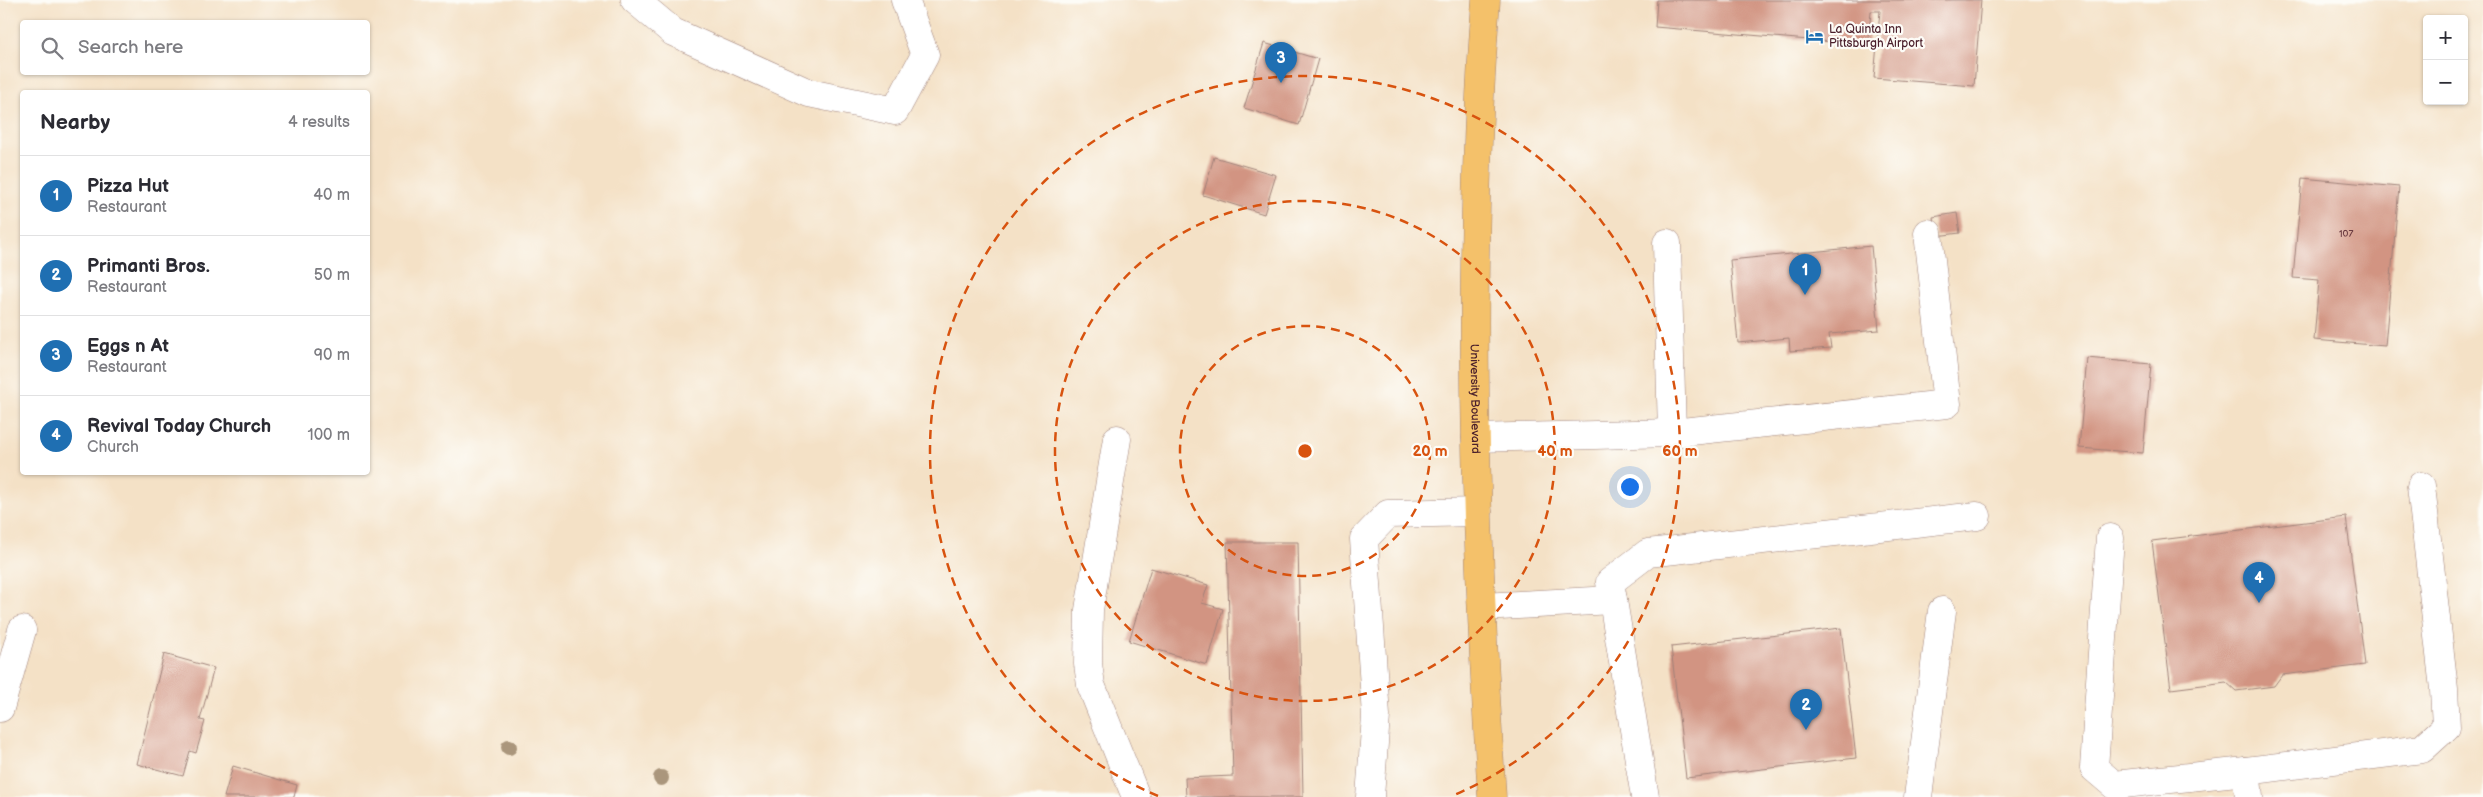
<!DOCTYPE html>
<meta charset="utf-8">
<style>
body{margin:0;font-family:"Balsamiq Sans",sans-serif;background:#f2f2f3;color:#2b2b33}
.controls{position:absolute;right:15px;top:15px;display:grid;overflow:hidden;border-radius:5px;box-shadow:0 1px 4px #0004}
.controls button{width:45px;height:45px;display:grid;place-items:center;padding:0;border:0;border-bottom:1px solid #e1e1e2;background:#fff;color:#2b2b33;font:25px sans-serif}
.you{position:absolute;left:1629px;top:486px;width:18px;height:18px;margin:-12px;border:4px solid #fff;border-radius:50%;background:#1a73e8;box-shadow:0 0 0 8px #1a73e833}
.badge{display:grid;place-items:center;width:32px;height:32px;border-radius:50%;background:#1f6fb2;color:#fff;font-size:16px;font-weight:700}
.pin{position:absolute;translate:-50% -41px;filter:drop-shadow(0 1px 2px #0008)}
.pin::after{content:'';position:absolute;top:26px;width:18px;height:15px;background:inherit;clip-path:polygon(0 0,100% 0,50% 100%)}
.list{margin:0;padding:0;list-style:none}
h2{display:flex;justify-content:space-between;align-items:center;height:65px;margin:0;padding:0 20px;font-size:21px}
h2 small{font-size:16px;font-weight:400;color:#7c7c81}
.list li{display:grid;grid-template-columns:32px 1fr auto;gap:15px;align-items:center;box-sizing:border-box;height:80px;padding:0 20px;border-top:1px solid #e1e1e2}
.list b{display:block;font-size:19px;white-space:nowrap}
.list p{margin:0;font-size:16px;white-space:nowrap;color:#7c7c81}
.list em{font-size:16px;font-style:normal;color:#7c7c81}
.icon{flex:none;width:28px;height:28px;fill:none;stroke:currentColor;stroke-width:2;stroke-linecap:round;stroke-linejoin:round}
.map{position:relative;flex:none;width:2483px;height:797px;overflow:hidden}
.search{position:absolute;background:#fff;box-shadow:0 1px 4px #0004;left:20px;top:20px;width:350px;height:55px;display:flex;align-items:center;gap:12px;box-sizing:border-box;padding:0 18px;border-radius:5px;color:#7c7c81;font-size:19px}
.panel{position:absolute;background:#fff;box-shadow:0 1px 4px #0004;left:20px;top:90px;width:350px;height:385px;border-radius:5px}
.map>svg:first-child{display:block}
.building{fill:#d29482}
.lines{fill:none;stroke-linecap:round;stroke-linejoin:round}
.minor-casing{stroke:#9f8078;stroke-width:29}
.major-casing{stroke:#9f8078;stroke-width:29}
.minor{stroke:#fff;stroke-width:28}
.major{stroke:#f4c16a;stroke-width:28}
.tree{fill:#aa967c}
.ring{fill:none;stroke:#d8530f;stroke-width:2.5;stroke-dasharray:9 6}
.labels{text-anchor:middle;stroke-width:4.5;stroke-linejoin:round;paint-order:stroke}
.number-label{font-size:10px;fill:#6c3c41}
.poi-label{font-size:12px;fill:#4a1f2b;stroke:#fdfcf7;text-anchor:start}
.street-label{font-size:12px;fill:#4a1f2b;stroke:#fdfcf7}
.centre{fill:#d8530f;stroke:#fdfcf7;stroke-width:2.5}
.ring-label{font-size:15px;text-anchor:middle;font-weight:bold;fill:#d8530f;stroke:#fdfcf7;stroke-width:4.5;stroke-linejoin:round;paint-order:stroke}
</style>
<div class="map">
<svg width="2483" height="797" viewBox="0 0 2483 797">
<rect width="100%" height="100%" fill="#fdfcf7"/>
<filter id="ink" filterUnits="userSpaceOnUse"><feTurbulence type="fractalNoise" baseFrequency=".02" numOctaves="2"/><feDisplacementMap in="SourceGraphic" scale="10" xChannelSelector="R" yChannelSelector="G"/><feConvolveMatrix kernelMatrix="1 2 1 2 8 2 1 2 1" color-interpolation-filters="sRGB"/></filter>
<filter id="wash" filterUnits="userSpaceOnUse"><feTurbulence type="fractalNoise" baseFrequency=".0096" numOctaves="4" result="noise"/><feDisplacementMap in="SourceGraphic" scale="20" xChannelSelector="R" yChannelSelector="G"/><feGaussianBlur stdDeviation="1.12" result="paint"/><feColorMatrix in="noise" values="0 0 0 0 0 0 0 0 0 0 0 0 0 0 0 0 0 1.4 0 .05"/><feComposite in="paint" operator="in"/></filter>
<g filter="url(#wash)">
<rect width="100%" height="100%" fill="#f4e1c6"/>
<g id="blocks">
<g class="building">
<path d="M1657,0H1981L1974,86L1874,78L1880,11H1871L1868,45L1655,27Z"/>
<path d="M1264,43L1318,59L1299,125L1244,108Z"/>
<path d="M1214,157L1276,175L1264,214L1203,195Z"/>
<path d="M2302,178L2399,187L2385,346L2314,340L2319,280L2293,278Z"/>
<path d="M1957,213L1960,233L1936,236L1933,217Z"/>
<path d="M1871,246L1879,330L1829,334L1831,348L1790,351L1789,338L1738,343L1730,260Z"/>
<path d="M2087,358L2151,364L2143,453L2079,448Z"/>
<path d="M2346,517L2365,665L2282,675L2274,686L2236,691L2226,682L2171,689L2152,541Z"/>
<path d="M1227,542H1298L1303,797H1186L1185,778L1233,776Z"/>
<path d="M1151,568L1208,585L1202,603L1223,609L1207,665L1129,641Z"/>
<path d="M1841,628L1856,758L1686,778L1671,647Z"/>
<path d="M164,654L214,668L200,720L205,721L196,753L190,751L183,776L137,764Z"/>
<path d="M233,766L297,785L294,797H224Z"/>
</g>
</g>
</g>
<g filter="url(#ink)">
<use href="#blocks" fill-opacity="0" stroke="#9f8078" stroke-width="1"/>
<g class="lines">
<defs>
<g id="minor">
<path d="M635,0L673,32L809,93L895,111L925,55L905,0"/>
<path d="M1667,243L1672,433"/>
<path d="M1476,438L1672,433L1947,404L1928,233"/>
<path d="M1117,439L1089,610L1088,664L1091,685L1136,797"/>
<path d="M2110,538L2094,768L2114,785L2246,771L2249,797"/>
<path d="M1482,607L1613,600"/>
<path d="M0,708L22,630"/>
<path d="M2246,771L2422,749L2446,727L2444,689L2421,486"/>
<path d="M1370,797L1376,716L1364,539L1388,514L1478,512"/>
<path d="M1645,797L1610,582L1648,553L1977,516"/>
<path d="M1918,797L1942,611"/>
</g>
<g id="major">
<path id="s1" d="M1486,0C1466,265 1475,532 1492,797"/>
</g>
</defs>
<use href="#minor" class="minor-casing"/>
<use href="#major" class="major-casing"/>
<use href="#minor" class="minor"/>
<use href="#major" class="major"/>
</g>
<g class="tree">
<circle cx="509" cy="747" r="8"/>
<circle cx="661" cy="778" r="8"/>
</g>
</g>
<g class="ring">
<circle cx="1305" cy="451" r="125"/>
<circle cx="1305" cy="451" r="250"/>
<path d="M1158 796A375 375 0 1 1 1452 796"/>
</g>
<defs>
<symbol id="hotel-bare" viewBox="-9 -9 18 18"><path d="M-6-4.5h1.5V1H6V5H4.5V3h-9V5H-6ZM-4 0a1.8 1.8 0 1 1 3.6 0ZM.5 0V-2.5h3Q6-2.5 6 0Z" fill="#1f6fb2" stroke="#fdfcf7" stroke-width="2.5" paint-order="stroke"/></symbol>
</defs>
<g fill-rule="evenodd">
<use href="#hotel-bare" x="1802" y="24" width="25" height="25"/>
</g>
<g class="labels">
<g class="number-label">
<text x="2346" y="237">107</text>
</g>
<g class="poi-label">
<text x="1829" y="33">La Quinta Inn<tspan x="1829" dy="14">Pittsburgh Airport</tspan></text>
</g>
<g class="street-label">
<text dy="4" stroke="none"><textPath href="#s1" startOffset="399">University Boulevard</textPath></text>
</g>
</g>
<circle cx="1305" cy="451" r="8" class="centre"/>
<g class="ring-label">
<text x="1430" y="456">20 m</text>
<text x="1555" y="456">40 m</text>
<text x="1680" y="456">60 m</text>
</g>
</svg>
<div class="controls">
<button>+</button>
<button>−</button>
</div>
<div class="you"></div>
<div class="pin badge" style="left:1805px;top:295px">1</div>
<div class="pin badge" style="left:1806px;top:730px">2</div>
<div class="pin badge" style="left:1281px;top:83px">3</div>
<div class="pin badge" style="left:2259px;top:603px">4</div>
<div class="search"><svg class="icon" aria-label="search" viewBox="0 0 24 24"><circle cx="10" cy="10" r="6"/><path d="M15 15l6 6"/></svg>Search here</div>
<section class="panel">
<h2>Nearby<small>4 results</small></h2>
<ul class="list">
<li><span class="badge">1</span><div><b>Pizza Hut</b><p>Restaurant</p></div><em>40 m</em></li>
<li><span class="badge">2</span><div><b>Primanti Bros.</b><p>Restaurant</p></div><em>50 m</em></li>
<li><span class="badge">3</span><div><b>Eggs n At</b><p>Restaurant</p></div><em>90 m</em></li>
<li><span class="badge">4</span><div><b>Revival Today Church</b><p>Church</p></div><em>100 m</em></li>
</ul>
</section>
</div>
